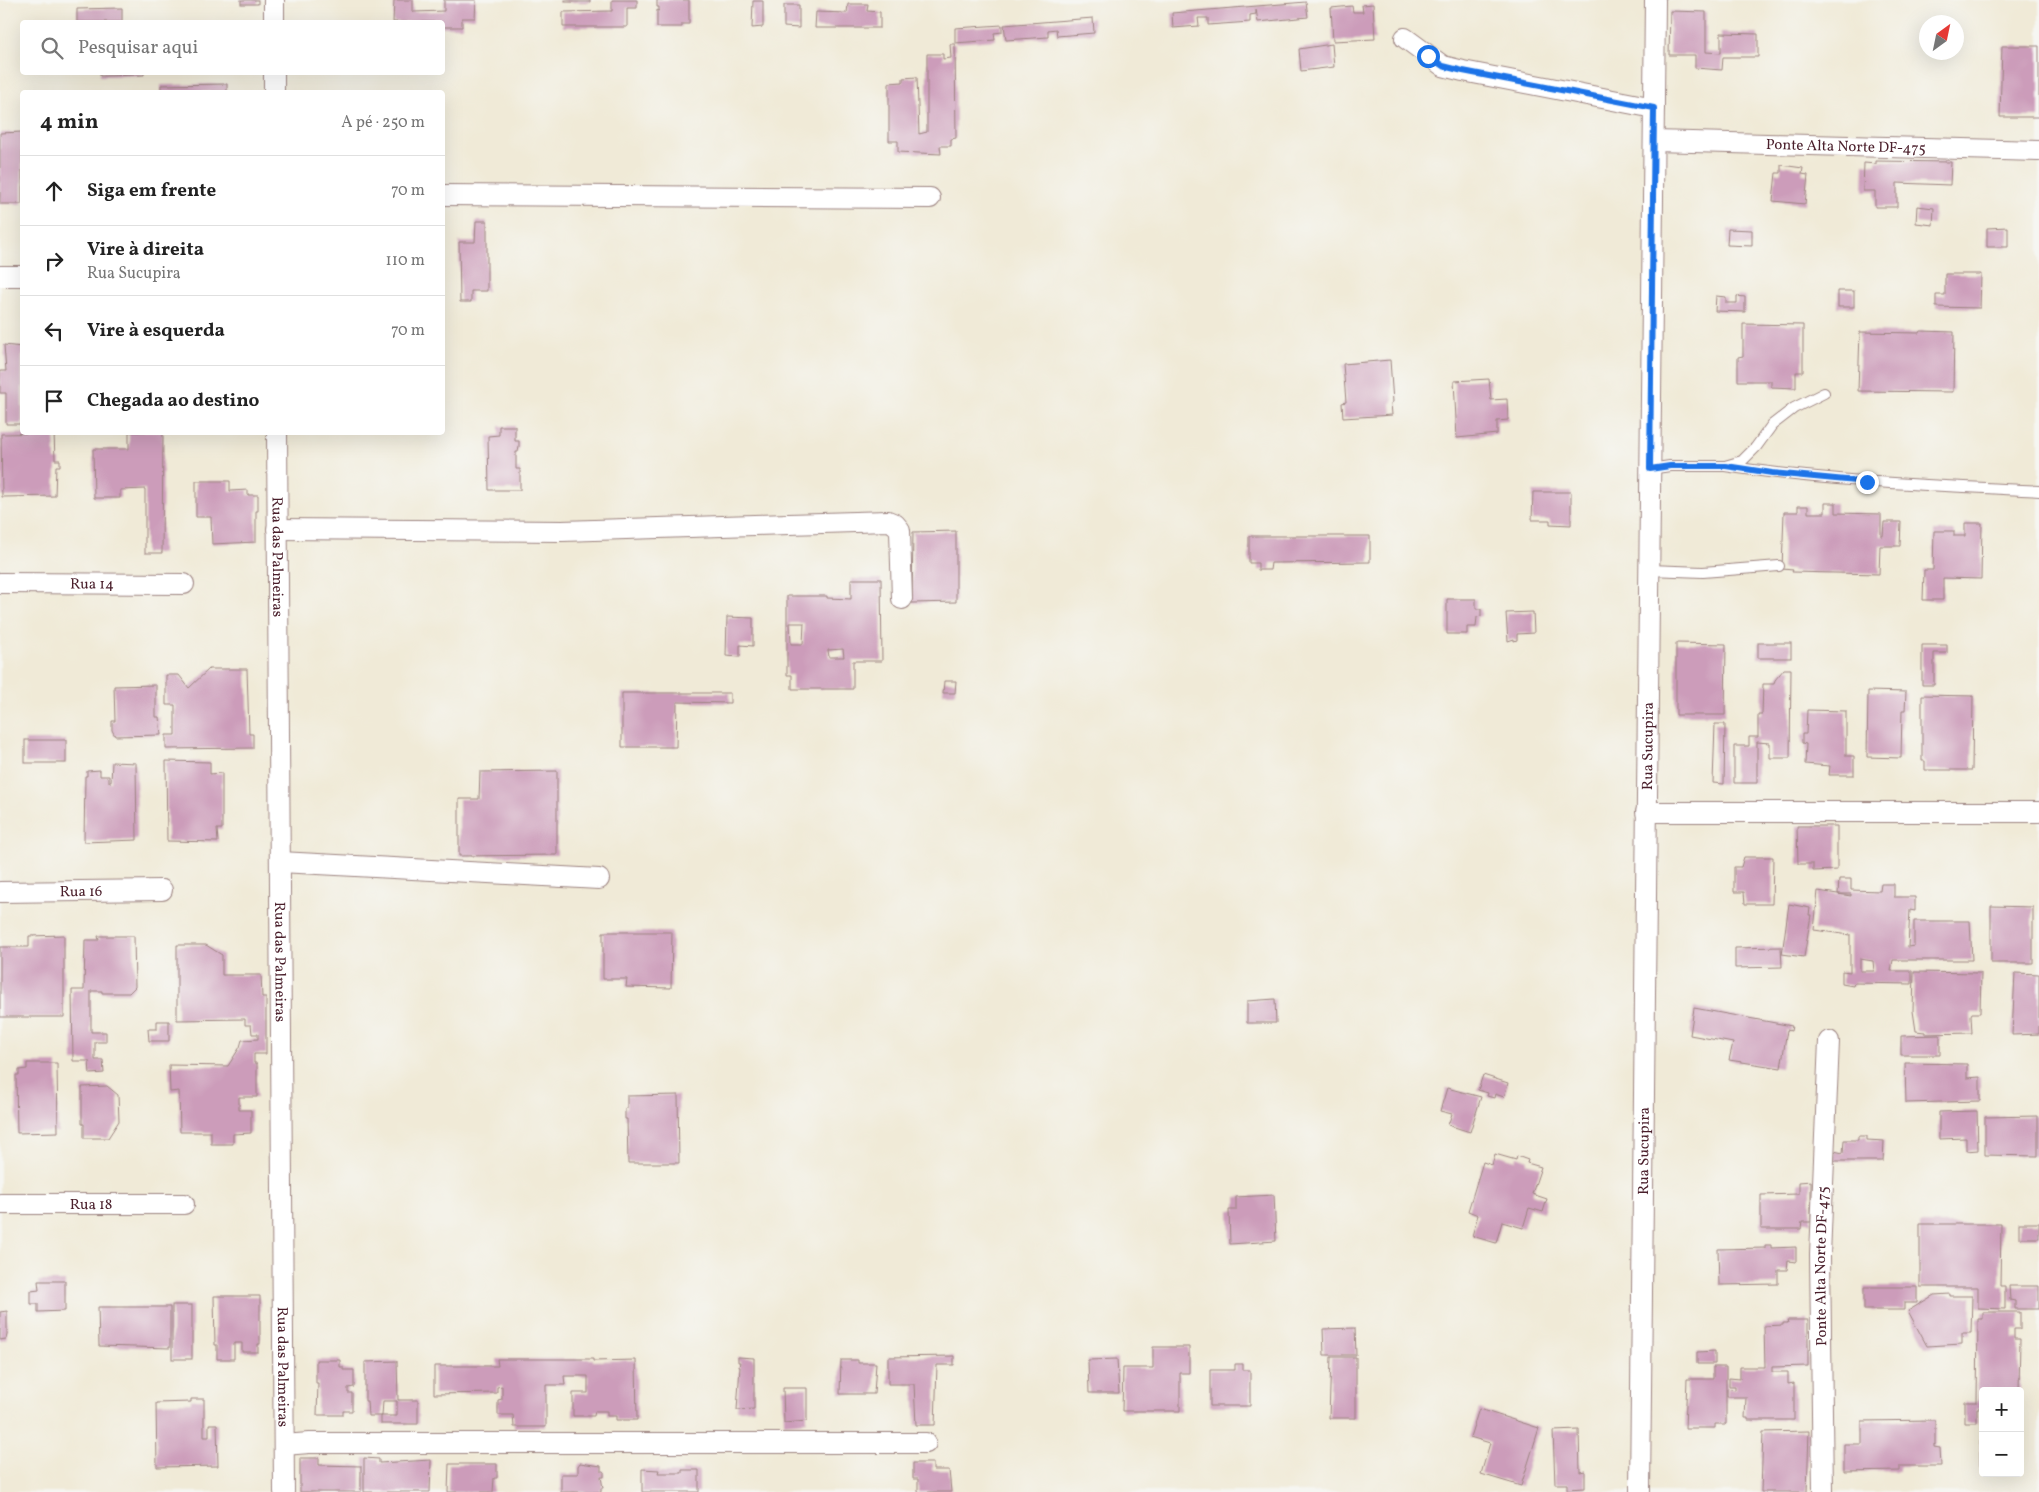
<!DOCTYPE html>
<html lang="pt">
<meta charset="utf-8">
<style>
body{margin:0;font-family:Vollkorn,serif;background:#f6f6f6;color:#222}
.controls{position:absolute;right:15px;bottom:15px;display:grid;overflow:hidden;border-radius:5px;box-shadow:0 5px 20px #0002}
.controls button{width:45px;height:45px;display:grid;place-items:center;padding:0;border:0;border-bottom:1px solid #e0e0e0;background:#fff;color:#222;font:25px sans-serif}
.compass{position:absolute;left:1919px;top:15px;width:45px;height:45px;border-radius:50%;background:#fff;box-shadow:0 5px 20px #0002;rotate:33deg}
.stop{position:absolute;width:15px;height:15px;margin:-11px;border:4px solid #1a73e8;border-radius:50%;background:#fff}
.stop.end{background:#1a73e8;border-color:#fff;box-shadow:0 1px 5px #0008}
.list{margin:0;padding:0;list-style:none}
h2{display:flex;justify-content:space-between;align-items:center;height:65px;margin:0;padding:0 20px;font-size:21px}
h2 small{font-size:16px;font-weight:400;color:#767676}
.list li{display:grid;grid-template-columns:32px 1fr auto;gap:15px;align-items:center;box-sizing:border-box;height:70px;padding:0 20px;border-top:1px solid #e0e0e0}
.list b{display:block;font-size:19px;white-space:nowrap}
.list p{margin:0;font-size:16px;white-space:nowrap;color:#767676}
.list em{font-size:16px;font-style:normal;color:#767676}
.icon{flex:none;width:28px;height:28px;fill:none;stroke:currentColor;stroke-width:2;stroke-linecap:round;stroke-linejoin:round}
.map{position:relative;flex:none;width:2039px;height:1492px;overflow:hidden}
.search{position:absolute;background:#fff;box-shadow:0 5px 20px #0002;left:20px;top:20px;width:425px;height:55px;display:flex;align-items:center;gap:12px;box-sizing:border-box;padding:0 18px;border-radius:5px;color:#767676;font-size:19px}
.panel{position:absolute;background:#fff;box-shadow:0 5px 20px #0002;left:20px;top:90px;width:425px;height:345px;border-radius:5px}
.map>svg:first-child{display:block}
.building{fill:#cc9cba;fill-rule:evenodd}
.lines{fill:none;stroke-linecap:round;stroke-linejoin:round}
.service-casing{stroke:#9d8481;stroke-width:12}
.minor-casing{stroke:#9d8481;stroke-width:22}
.service{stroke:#fff;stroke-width:10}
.minor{stroke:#fff;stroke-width:20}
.route{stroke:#1a73e8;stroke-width:6}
.labels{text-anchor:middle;stroke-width:5;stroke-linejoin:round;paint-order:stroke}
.street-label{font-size:15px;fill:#4a1f2b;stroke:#f6f6f2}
</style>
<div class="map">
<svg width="2039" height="1492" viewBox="0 0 2039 1492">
<rect width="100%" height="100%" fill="#f6f6f2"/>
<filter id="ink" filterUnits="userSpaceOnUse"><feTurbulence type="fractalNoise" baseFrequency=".02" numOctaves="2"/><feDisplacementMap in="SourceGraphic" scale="10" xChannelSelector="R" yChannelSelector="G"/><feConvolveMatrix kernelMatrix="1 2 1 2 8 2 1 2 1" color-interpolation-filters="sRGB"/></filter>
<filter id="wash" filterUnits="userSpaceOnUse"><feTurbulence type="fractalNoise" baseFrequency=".0096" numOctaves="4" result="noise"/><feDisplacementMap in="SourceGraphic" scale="20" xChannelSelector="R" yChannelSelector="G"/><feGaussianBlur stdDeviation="1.12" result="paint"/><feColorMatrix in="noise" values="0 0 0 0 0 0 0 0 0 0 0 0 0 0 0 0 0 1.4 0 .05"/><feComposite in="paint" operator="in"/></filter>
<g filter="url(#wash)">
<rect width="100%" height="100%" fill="#f0ead7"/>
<g id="blocks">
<g class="building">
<rect x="241" y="0" width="17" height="4"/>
<path d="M394,0H413V12L444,11V0H476L475,18H462V27H442V22H393Z"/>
<rect x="565" y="0" width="25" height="2"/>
<path d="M612,0H637V8H627V27H563V12L612,11Z"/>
<path d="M657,0H689V24H682V27H657V10L659,11V7H657Z"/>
<path d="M753,1H763V27L752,28Z"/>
<path d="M1306,2L1308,17L1258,22L1256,9V14L1250,15V22L1208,25V18H1198L1199,26L1173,28L1172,13Z"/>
<path d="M848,4H868L867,11L880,12V28H815L816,12L847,13Z"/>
<path d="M1373,4L1375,39L1333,41L1331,8L1352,6L1353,12H1363L1362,5Z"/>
<path d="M784,5H799V28L784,27Z"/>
<path d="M122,8V22H77V9Z"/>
<path d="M1670,11L1706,12V52L1721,53V33L1758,34V57H1723L1722,70L1695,68V55H1669Z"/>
<path d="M1093,18L1094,33L1057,36L1056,29L1048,30V37L1006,40L1004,25Z"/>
<path d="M1002,25V32L994,33L995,40L955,43V28Z"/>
<path d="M950,44H955L956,138L951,139V146H940L941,154L898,152V141H889V83L903,82V78L917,77L919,134L927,132V54H943V59L951,58Z"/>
<path d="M1332,44L1334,67L1301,71L1299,49Z"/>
<path d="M2002,46H2039V117H2000Z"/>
<path d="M100,72H144V75L100,76Z"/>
<path d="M227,84V92H161V85Z"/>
<path d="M22,132V204H0V133Z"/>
<path d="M1876,161L1951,162L1950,185L1897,183V207H1875V191H1863L1864,163L1876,164Z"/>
<path d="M1781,165L1803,168L1802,174L1808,175L1805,204L1773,201L1776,173H1781Z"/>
<path d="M1917,206L1934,208L1933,225L1916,223Z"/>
<path d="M476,221H487V291H471V302H460L459,242H475Z"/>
<path d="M2008,227V247H1987V228Z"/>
<path d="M1728,229L1752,230V246L1727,245Z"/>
<path d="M1945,274H1981L1980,308L1936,307V295H1945Z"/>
<rect x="1838" y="291" width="16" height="16"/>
<path d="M1716,296L1726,297V303H1737V296L1745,297V312L1715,311Z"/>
<path d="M1743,324L1803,325V372H1796V388L1771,387V381H1738V357L1743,356Z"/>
<path d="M1920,331L1954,332L1953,392L1858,391L1860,332L1919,333Z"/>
<path d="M4,345L22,347V424H6V393H0V371H6Z"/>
<path d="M1390,360L1393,402L1391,403L1392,415L1343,418L1342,403L1346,402L1343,364Z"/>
<path d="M1489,379L1491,400L1507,399L1508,420L1497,421V434L1457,438L1454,381Z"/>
<path d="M499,426H515V441H519V447L518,452H516V469H520V490H489L488,436L499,435Z"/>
<path d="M129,432H163L162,553H145V489L120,490V498H94L93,449H129Z"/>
<path d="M54,433L55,460H60V466H56L55,496L2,497L1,434Z"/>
<path d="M196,481H230V491L248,490V495H258V511H256V542L212,544L211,517H196Z"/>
<path d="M1533,492H1571V525L1550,524V520H1532Z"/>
<path d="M1825,503H1836V513L1881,514V536H1883L1884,522H1901L1900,546H1880L1879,574L1792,572L1793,570L1782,569L1784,512H1798V506H1808V513H1825Z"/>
<path d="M1965,523H1982L1981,579L1943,578V600H1923L1924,570H1933L1934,531H1954V536H1965Z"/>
<path d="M956,531V602L912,603L913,532Z"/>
<path d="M1249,536H1370V562L1271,563L1270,570H1258V563H1249Z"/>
<path d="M851,579H881L882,661H853V689H792V675H787V596H827V598L851,599ZM790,623H804L803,644H791ZM843,649L844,657H829L828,650Z"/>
<path d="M1447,599H1476V609H1481V616L1477,617L1476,627H1467V634H1447Z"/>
<path d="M1533,612L1534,633L1517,634V640L1514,641V639L1508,641L1506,613Z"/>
<path d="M727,617L753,618V646L740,645V657L726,656Z"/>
<path d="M1676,643L1726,644L1725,715H1676Z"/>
<rect x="1758" y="643" width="33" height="15"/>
<path d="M1922,645H1947V653H1934V685H1922Z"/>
<path d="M209,669H247L249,734H253V748L166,749V735H175V705H166V675H179L189,688Z"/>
<path d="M1784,669H1791L1790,758H1770V743L1757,742V783H1734V746H1749V737H1758V714H1762L1763,684H1774L1775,680Z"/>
<path d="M944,681H956L955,693H943Z"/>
<path d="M156,685V717H159L161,735L115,736L112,730V721H115L114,686Z"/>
<path d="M1868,691L1906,692L1905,710H1902L1901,758L1867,757Z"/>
<path d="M622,693H730V703L677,702L676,747H622Z"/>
<path d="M1922,695L1973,696L1972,770H1925V761H1922Z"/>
<path d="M1807,710L1846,711V756H1854V775H1829L1830,766L1805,764L1806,744L1802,743V734H1806Z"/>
<path d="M1715,724H1725L1724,784L1713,783Z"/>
<rect x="25" y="740" width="41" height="23"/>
<path d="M166,761L210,762V774L222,773V829H217L218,842L167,841Z"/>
<path d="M112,762L136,763L137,840L84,842L85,776H87V771L100,770V776H109V782H111Z"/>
<path d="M557,771V855L459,856V799H479L480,772Z"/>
<path d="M1797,826H1837V870L1813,871V864H1798Z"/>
<path d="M1744,857H1773L1772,904H1745L1744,892H1734V867H1741Z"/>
<path d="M1839,879H1851V890L1880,891L1881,884H1894V897H1915V911L1910,910L1908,947L1914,946V921H1970L1972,960H1893L1891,971H1912V984L1854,983L1853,986L1842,984V971L1850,972V935L1814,930L1818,891L1851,896V894H1838ZM1860,959L1873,961L1874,971H1860Z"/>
<path d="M1789,904L1810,908L1809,915H1811L1804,957L1782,954Z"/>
<path d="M1991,906L2033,907V963H1991Z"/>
<path d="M603,932H672L671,988L626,987L627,979H603Z"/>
<path d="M64,935V1017H0V947H29V936Z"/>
<path d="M98,936H134L135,987L129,993H102V991H91V1032H106V1042H95V1060H103L104,1073L90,1074L89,1061H73L72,990H84L85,940H99Z"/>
<path d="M177,945H206L222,955V975H261L262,997H266V1054H254V1063H257V1097H239V1110H251V1133L233,1134V1144H211V1132H180L179,1091L170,1092L169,1065L228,1066L240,1047L242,1040L258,1039V1034H252L251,1025H245V1019L177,1020Z"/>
<path d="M1781,947L1782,967L1735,968V948Z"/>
<path d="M1914,972L1981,973L1980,1013H1972L1971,1015L1972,1033L1925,1034V1032L1916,1031L1913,1011Z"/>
<path d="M2015,973L2039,974V1034L2012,1035Z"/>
<path d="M1275,999L1276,1023H1247V1001Z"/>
<path d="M1694,1008L1792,1026L1791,1031L1787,1030L1781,1068L1729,1060L1733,1043L1690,1035Z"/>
<path d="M157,1021H169V1041H149L148,1029H157Z"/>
<path d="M1940,1035V1055H1901V1036Z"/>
<path d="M27,1063H57L58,1132L17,1133L16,1075H19V1070L27,1069Z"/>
<path d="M1905,1063L1967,1064V1078L1980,1077V1101L1906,1103Z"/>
<path d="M1483,1075L1508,1083L1504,1097L1495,1094L1494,1098L1487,1096L1488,1093L1478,1090Z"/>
<path d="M107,1086L118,1095L119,1121L108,1138H84V1124H82V1087Z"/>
<path d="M1447,1088L1481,1097L1470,1132L1448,1125L1452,1114L1440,1111Z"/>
<path d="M678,1095L679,1163H628L627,1119H625V1108H627V1096Z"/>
<path d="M1977,1111L1978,1150L1966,1151V1138L1939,1139V1112Z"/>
<path d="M2038,1116V1156L1985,1155V1117Z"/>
<path d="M1858,1136H1867V1140L1884,1141L1883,1161H1833L1834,1151L1843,1153L1844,1140H1858Z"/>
<path d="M1495,1154L1516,1160L1517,1156L1528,1160L1527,1163L1541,1167L1532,1194L1547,1199L1543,1212L1529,1208L1523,1228L1502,1222L1496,1243L1472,1236L1478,1215L1468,1211L1483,1162L1492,1165Z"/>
<path d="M1811,1181V1222H1802L1801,1229H1761V1195L1799,1194V1182Z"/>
<path d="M1274,1195L1276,1241L1230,1244L1229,1210H1236V1197Z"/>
<rect x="2019" y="1223" width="20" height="15"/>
<path d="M1920,1224H2001L2000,1286H2005V1309L1978,1308V1287H1920Z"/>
<path d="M1765,1245H1771V1248L1796,1247V1262L1788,1261L1787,1270H1778V1284L1719,1285L1718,1249L1765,1248Z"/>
<path d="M38,1281H65V1311L38,1312V1304H31V1291L39,1290Z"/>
<path d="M2009,1286H2039V1309H2015V1301L2010,1300Z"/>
<path d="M1864,1287H1917V1303H1904V1310H1864Z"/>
<path d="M1950,1294V1296H1972L1971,1333H1962V1344L1927,1346L1908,1311L1934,1295Z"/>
<path d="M214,1296H260V1344H258V1352H242V1343H234V1359H217V1345H215Z"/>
<rect x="172" y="1305" width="20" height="54"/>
<path d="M98,1307H170V1348L99,1346Z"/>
<path d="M7,1311V1335L6,1339L0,1340V1312Z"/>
<path d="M1983,1312H2020V1329H2014V1339H2020L2019,1391H1983V1408H1977V1423H1965V1402H1977L1978,1319H1983Z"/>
<path d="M1787,1320H1808V1366L1772,1367V1372H1788V1384L1794,1383V1420H1748V1418H1745L1746,1397H1727V1388L1735,1390V1386H1729V1378L1740,1379V1367H1765L1764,1326L1783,1325V1323H1788Z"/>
<path d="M1355,1328L1356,1355H1324L1323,1329Z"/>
<path d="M1153,1347H1189V1373H1180V1411H1122L1123,1368H1153Z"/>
<path d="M1715,1351V1364H1697V1352Z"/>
<path d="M954,1356V1365H937L935,1425H916L914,1384H888V1357Z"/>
<path d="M738,1357L754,1358V1409L737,1410L740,1367H739L740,1362H738Z"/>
<path d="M1331,1357H1356V1418H1329Z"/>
<path d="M497,1359H593V1361L636,1360L637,1420H616V1416H607V1411H595L594,1416H573V1393H588V1376H564L565,1385H546V1427H514L513,1415H498V1400L502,1399V1386L497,1387V1393L434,1394V1366H498Z"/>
<path d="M1117,1359L1119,1393H1089L1088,1360Z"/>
<path d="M316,1360H340V1367H343V1370H354V1387L348,1388V1393H352V1411H343V1415H317L318,1383H316Z"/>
<path d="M841,1360H858V1363H876L874,1394H840Z"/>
<path d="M397,1361L398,1400H418V1424H381V1416H397V1401H383L382,1416H368L367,1401H365V1362Z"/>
<path d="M1235,1364H1243V1370H1250V1406H1210V1370H1235Z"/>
<path d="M1713,1367H1726V1424H1715V1428H1685L1687,1379H1713Z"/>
<path d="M783,1388H807V1421L784,1423Z"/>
<path d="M191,1399H204V1437H209V1424H217L218,1466L157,1467L156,1403L191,1402Z"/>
<path d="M1479,1409L1539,1428L1521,1486L1481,1474L1490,1443L1470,1437Z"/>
<path d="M1933,1420H1935V1445L1934,1444V1447L1940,1448L1941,1466H1900V1471L1844,1472V1444H1862V1421Z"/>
<path d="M1579,1430L1580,1472L1585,1471V1488L1567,1489V1484H1555L1553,1431Z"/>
<path d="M1809,1431L1807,1492H1761L1763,1432Z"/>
<path d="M1980,1441L1983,1442V1466H1980Z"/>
<path d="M300,1458H319V1465L361,1466V1492H300Z"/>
<path d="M364,1458L379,1459V1463L431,1460L430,1492H364Z"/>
<path d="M580,1463L601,1466V1471H604V1477H601L603,1488H601V1492H561V1474H578V1466Z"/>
<path d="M913,1463H933V1470H949L951,1492H918V1479H913Z"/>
<path d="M449,1464H497V1478H494L493,1492H448Z"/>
<path d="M642,1469L659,1470L658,1473H682V1470H699V1492H642Z"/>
</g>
</g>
</g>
<g filter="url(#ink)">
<use href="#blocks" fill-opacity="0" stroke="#9d8481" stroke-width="1"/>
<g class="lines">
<defs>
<g id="service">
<path d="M1725,466C1829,482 1934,485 2039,491"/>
<path d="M1650,469L1670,466H1725L1742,461L1756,447L1772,425L1794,408L1824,393"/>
<path d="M1649,570L1703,572L1779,566"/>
</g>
<g id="minor">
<path d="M274,0V22"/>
<path d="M1405,38L1443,66L1463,71L1654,108"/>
<path d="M274,72V92"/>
<path id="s1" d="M1654,141L2039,151"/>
<path d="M442,195L930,198"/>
<path d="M0,276H22"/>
<path id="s2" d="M277,432L284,1492"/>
<path d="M277,529L562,531L888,521L895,524L900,530L902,599"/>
<path id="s3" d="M0,583L184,584"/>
<path d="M1646,812H2039"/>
<path d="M280,862L599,879"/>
<path id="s4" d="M0,892L162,890"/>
<path id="s5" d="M0,1204H184"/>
<path d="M284,1445L309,1443H926"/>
<path id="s6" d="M1640,1492L1655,0"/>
<path id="s7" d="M1823,1492L1820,1255L1829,1041"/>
</g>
</defs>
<use href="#service" class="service-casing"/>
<use href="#minor" class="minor-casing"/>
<use href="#service" class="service"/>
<use href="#minor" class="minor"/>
</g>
</g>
<g class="lines" filter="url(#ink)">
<path class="route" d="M1428,56L1443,66L1463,71L1654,108L1650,469L1670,466H1726L1772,473L1867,482"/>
</g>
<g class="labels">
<g class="street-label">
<text dy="5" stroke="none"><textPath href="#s1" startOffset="192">Ponte Alta Norte DF-475</textPath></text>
<text dy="5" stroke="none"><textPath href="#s2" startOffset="125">Rua das Palmeiras</textPath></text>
<text dy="5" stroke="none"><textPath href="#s3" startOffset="92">Rua 14</textPath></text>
<text dy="5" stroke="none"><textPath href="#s6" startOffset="746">Rua Sucupira</textPath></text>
<text dy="5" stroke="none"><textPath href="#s4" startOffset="81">Rua 16</textPath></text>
<text dy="5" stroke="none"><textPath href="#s2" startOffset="530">Rua das Palmeiras</textPath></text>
<text dy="5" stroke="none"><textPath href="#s6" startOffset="341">Rua Sucupira</textPath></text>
<text dy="5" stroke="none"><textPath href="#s5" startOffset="91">Rua 18</textPath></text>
<text dy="5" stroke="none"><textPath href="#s7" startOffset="226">Ponte Alta Norte DF-475</textPath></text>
<text dy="5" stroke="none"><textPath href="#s2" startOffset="935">Rua das Palmeiras</textPath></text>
</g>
</g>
</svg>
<div class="controls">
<button>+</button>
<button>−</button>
</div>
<svg class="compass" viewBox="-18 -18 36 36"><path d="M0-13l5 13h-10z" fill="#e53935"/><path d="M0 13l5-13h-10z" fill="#767676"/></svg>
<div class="stop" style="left:1428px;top:56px"></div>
<div class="stop end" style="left:1867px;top:482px"></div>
<div class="search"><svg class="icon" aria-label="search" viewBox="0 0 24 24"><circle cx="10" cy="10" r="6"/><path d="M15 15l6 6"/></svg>Pesquisar aqui</div>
<section class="panel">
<h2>4 min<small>A pé · 250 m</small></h2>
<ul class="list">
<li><svg class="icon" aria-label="ahead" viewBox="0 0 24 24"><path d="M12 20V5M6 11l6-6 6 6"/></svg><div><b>Siga em frente</b></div><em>70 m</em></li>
<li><svg class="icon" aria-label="right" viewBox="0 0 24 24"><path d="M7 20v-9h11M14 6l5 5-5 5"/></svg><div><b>Vire à direita</b><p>Rua Sucupira</p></div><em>110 m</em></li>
<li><svg class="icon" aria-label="left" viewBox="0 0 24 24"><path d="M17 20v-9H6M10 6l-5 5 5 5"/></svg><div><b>Vire à esquerda</b></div><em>70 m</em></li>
<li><svg class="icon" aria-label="arrive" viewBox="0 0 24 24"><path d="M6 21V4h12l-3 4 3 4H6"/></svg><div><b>Chegada ao destino</b></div></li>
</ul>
</section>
</div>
